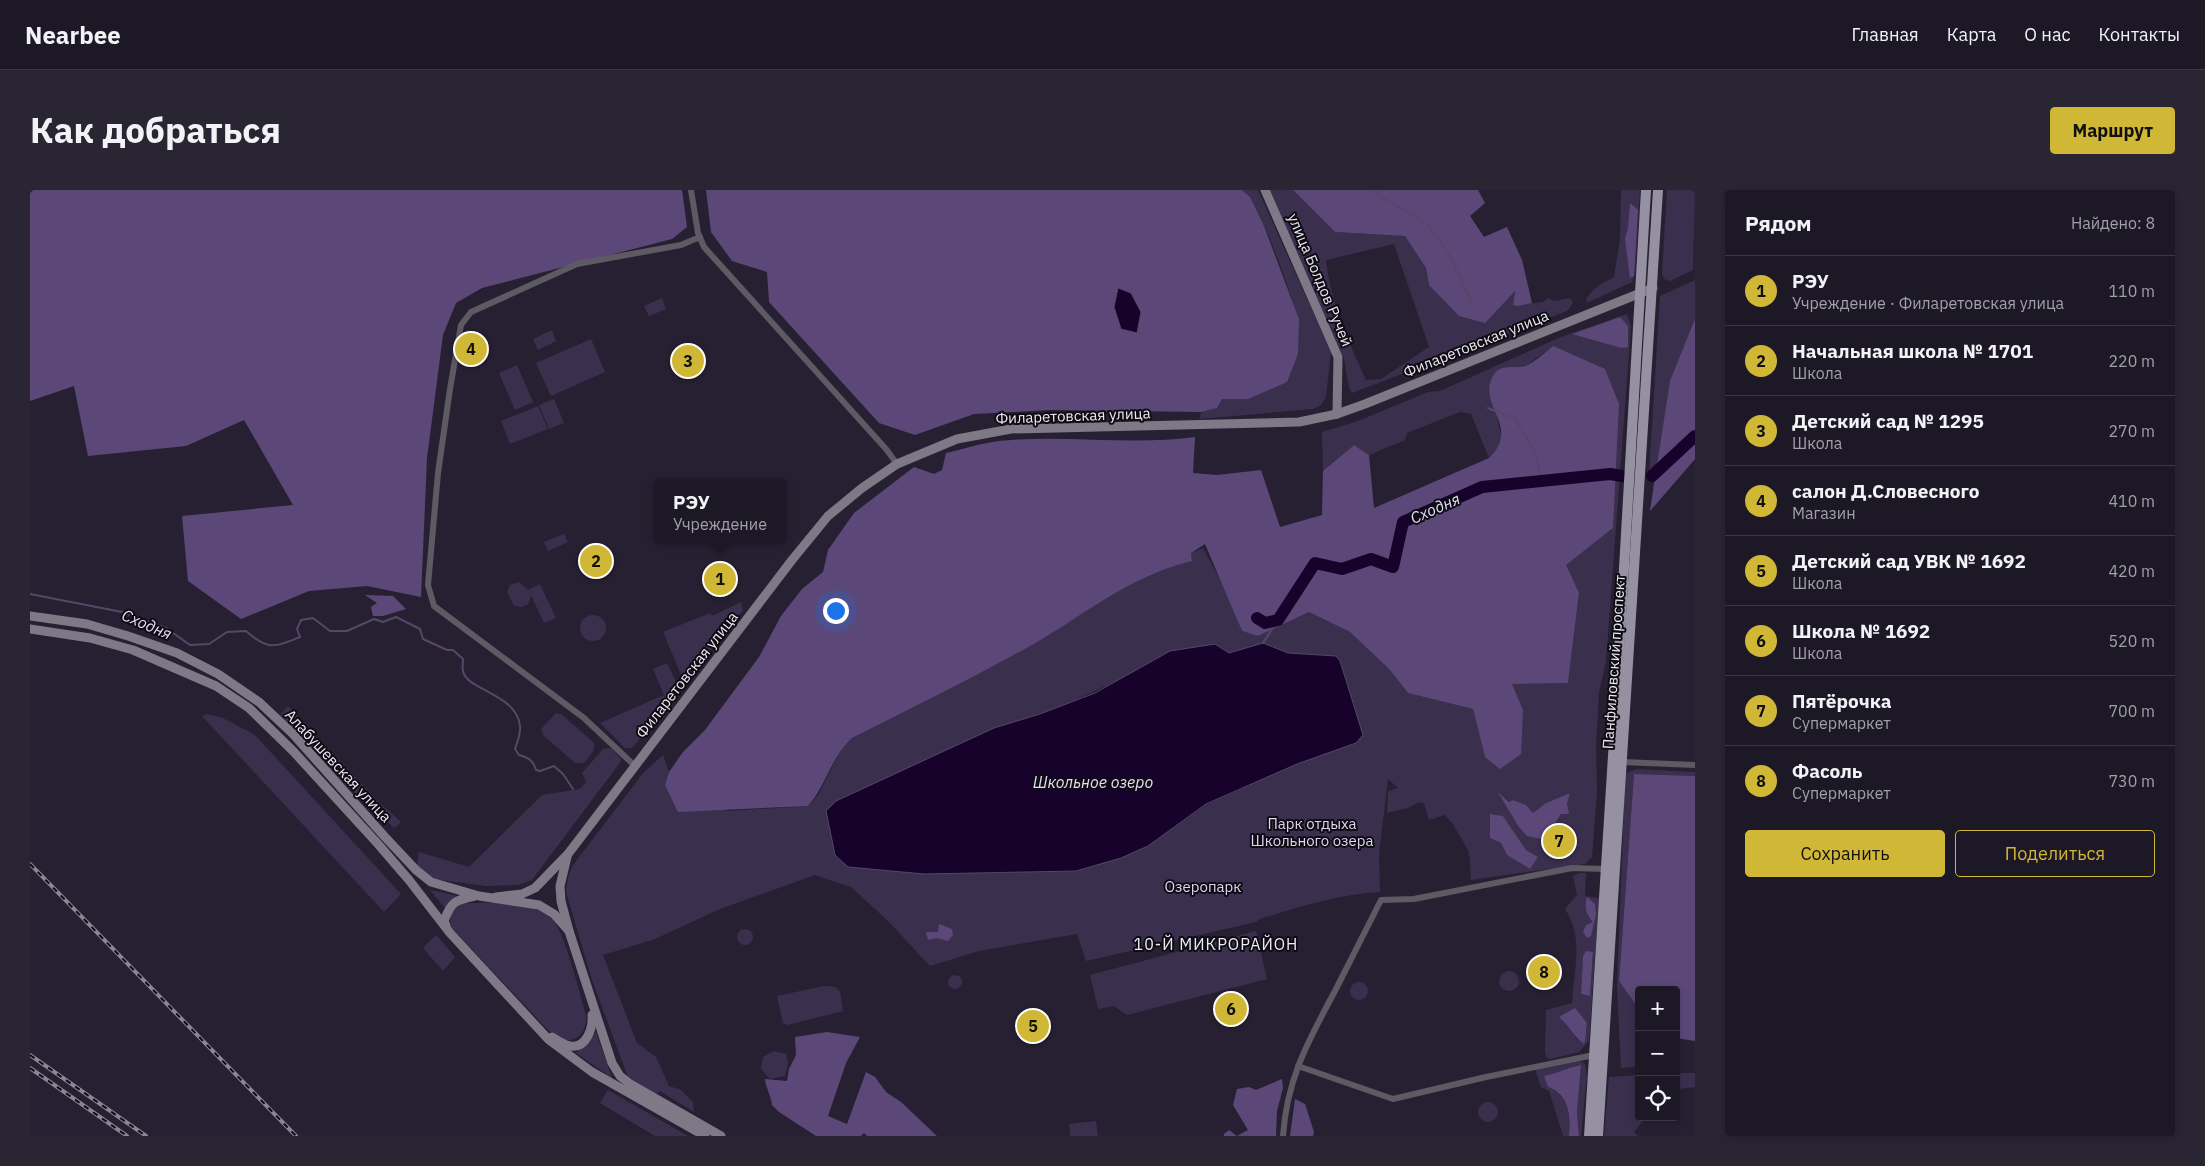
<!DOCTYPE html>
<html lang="ru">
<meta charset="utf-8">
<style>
body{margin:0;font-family:"IBM Plex Sans",sans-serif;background:#2a2532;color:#f1f3f6}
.controls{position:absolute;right:15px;bottom:15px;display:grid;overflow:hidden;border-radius:5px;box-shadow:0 2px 8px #0003}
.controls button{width:45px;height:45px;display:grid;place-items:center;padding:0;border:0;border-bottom:1px solid #3b3743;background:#1d1826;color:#f1f3f6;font:25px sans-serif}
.you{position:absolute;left:805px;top:420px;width:18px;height:18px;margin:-12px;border:4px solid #fff;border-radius:50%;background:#1a73e8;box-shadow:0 0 0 8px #1a73e833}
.badge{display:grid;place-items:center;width:32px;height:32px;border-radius:50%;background:#d1b736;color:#111;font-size:16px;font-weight:700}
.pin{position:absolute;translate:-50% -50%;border:2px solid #fff;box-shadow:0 1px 5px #0006}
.popup{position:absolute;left:624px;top:289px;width:132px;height:65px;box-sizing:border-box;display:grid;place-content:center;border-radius:5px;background:#1d1826;filter:drop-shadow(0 1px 4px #0005);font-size:16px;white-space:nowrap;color:#a0a0a7}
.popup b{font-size:19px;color:#f1f3f6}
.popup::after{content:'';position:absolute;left:50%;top:100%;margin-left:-10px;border:10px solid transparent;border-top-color:#1d1826}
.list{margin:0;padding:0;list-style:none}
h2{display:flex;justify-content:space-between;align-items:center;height:65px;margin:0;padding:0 20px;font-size:21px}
h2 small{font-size:16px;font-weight:400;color:#a0a0a7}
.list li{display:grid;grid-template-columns:32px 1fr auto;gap:15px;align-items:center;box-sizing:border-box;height:70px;padding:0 20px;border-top:1px solid #3b3743}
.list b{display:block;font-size:19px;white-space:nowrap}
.list p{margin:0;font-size:16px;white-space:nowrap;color:#a0a0a7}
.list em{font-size:16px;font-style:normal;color:#a0a0a7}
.actions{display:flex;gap:10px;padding:15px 20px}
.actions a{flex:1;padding:11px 0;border:1px solid #d1b736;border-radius:5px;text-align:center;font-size:18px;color:#d1b736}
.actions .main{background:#d1b736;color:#111}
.icon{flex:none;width:28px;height:28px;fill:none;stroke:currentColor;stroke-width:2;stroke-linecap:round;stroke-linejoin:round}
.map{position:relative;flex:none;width:1665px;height:946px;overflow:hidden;border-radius:5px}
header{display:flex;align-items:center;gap:30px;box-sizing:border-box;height:70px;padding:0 25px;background:#1d1826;border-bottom:1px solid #3b3743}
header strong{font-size:24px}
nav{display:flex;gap:28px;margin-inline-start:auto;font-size:18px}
.intro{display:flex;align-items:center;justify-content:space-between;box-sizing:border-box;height:120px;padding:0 30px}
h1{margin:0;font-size:35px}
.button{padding:12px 22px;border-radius:5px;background:#d1b736;color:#111;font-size:18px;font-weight:700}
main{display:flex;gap:30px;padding:0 30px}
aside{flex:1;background:#1d1826;border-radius:5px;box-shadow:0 2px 8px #0003}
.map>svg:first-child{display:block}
.green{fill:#3b2f4e;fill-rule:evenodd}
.forest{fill:#5b4879}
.water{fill:#16022b;stroke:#564768}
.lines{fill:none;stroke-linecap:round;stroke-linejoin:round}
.stream{stroke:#564768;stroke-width:2}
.river{stroke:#16022b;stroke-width:12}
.street{stroke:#5d5a63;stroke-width:6}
.secondary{stroke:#7e7887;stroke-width:9}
.primary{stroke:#9690a3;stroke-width:10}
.rail-casing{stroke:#8b8594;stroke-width:4}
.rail{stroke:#0e0c13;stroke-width:2;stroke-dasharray:5.5;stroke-linecap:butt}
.labels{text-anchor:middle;stroke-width:4;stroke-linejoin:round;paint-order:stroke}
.street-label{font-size:15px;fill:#ede9f5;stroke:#0e0c13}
.park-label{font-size:15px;fill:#dfd4f3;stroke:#0e0c13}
.water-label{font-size:16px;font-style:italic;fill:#e7dcfc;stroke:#0e0c13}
.neighbourhood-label{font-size:16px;letter-spacing:1px;fill:#ede9f5;stroke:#0e0c13}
</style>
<header>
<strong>Nearbee</strong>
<nav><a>Главная</a><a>Карта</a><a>О нас</a><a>Контакты</a></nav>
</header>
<div class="intro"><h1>Как добраться</h1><a class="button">Маршрут</a></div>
<main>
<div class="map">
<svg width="1665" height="946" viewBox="0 0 1665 946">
<rect width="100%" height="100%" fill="#272032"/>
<g class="green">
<path d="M1212,0H1228L1301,162L1296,207L1291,215L1283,219L1170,229L1171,222L1187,218L1192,209H1218L1269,129C1257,96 1235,23 1212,0Z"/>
<path d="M1239,0H1263L1305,42L1375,46L1396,78L1399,95L1485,101L1483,115L1513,112L1518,108L1524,111L1540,108L1543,113L1537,121L1322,203L1319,198L1314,168ZM1364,54L1399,157L1351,189L1336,190C1319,152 1300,111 1296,70Z"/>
<path d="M1591,0H1610L1605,85L1602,92L1557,113L1556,110C1562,98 1572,93 1584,87L1590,50Z"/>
<path d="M1637,0H1665L1663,80L1640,91L1634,89L1632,83Z"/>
<path d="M1665,90V269L1620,321L1626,276L1624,283L1619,284L1630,106Z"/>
<path d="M632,108L636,119L619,126L614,116Z"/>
<path d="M1597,124L1601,136L1576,472L1569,502L1566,557L1567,602L1562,667L1555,674L1441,690L1439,662L1423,634L1415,625L1399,630L1394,613L1389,612L1378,618L1357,623L1358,601L1368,598L1358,589L1349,664L1350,702C1309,704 1269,717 1230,729L1226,732L1056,771L1047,744L949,761L900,776L858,731L821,697L785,685L690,719L625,749L573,765L607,853L626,867L639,896L651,900L663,912L664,922L630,901L624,906L599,890L562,790L536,702L538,687L543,675L614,582L633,565L639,582L635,595L698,621L778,616L789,604L811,559L822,548C879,517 938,490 995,459C1053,427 1094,388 1162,371L1161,363L1173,358L1196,401L1212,441L1228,446L1279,422L1320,442L1359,479L1378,503L1443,519L1455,567L1493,521L1482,494L1538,493L1549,404L1535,375L1583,338L1523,156L1497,175L1471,179C1469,193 1466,208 1467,222C1467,245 1481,247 1459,268L1441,224L1430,222L1377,243L1375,250L1339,265L1324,255L1293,281L1292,242L1328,231L1398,202L1410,201L1531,147ZM1590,127L1591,158L1543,144ZM1233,453L1258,463L1306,466L1315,486L1333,545L1326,553L1267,574L1176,615L1118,656L1091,668L1046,681C969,682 894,686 818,677L988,531L1034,515L1095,487L1185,454L1199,463ZM1540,603L1537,614L1514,650L1497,646L1488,636L1470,604L1480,612L1483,610L1496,615L1503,623L1516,613ZM1460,624L1473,626L1496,660L1508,667L1500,679L1477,665L1471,653L1460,648Z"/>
<path d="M522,140L526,151L508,160L503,149Z"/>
<path d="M561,149L575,182L521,206L506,173Z"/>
<path d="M487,175L503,212L485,220L469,183Z"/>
<path d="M524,209L534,233L519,239L509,215Z"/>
<path d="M508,216L518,239L480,254L471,231Z"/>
<path d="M534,344L538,352L518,361L514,352Z"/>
<path d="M489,392L498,400L510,394L526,428L514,433L500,403L501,407L498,414L492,417L484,416L477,402L480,395Z"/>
<path d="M711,412L713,420L658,488L652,487L633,442L680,423L682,426Z"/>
<circle cx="563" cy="438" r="13"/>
<path d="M637,473C640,480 645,488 647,495C649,509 611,547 602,558H595L570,533L634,505L623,479Z"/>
<path d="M258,516L350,613L371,632L364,638L338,612L316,596L250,525Z"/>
<path d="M526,523L531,524L564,553V560L554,573H545L513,545L511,539Z"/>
<path d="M177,524L193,528L225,545L371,704L354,722L172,526Z"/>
<path d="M581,558L592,570L502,690L488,695L456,696L403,689L387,675L389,662L439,677L512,605L550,599L556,592L552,583L573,559Z"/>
<path d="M1606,579L1665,582V586L1604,584L1589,791L1609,819L1607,877L1591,878L1587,797L1595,588L1596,583Z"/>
<path d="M1550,683H1556L1555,706L1569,708L1559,851L1549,862L1521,869L1517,868L1515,863L1516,820L1542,813C1544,780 1554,747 1535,719L1547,705L1543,686ZM1563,762L1560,806L1551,804L1553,766ZM1551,828L1557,833C1555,841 1557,848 1554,854L1547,849L1540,836Z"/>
<path d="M400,700L428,706L415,718Z"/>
<path d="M434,713C458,713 505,709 523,730C535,743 550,805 556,825C558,840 547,855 530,849C526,847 521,842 517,839L421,737C418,724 423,720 434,713Z"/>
<circle cx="715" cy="747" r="8"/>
<path d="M1226,741L1237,789L1097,825L1084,816L1068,819L1060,785Z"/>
<path d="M406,745L425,767L413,781L393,758Z"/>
<circle cx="1479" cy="791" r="10"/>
<circle cx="925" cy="792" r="7"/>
<circle cx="1329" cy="801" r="9"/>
<path d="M794,796L806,797L810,802L813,821L757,835L753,833L747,806Z"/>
<path d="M566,842L582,888L546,863L559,851Z"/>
<path d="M744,861L756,864L758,873L755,886L740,889L731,879L733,867Z"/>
<path d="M1550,871L1555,874L1557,886L1551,946H1549L1547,923L1551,875L1518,897C1539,905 1541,926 1539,946H1533L1519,901L1511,897L1505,879Z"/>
<path d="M1646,883H1665V897L1649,899L1646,901Z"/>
<path d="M1609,885V927H1616L1604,942L1608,946H1574L1579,887Z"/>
<path d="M578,900L658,946H625L570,913Z"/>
<circle cx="1458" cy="922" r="10"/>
<path d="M1066,931L1068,946H1040L1039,934Z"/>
</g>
<g class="forest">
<path d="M0,0H652L657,37L642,49L452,98L426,113L413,145L397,268L391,407L337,396L279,401L211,429L158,391L152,326L263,315L214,230L156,256L58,266L44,196L0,211Z"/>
<path d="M676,0H1212L1220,7L1234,36L1269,129L1268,164L1257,192L1218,209H1192L1187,218L1171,222L1021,220L944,224L885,245L849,233L739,112L737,82L702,71L681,42Z"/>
<path d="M1263,0H1448L1455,13L1440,26L1454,47L1477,37L1492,70L1502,113L1488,116L1483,115L1485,101L1455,133L1429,126L1399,95L1396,78L1375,46L1305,42Z"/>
<path d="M1600,13L1608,20L1604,86L1600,88L1595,49L1598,38Z"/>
<path d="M1590,127L1598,136V157L1591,158L1542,144Z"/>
<path d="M1665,129V269L1620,321L1640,191Z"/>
<path d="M1523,156L1575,179L1589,214L1583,338L1536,375L1549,403L1538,493L1482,494L1493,520L1491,564L1470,579L1455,567L1443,519L1378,503L1359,479L1320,442L1279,422L1228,446L1212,441L1175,354L1161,363L1162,371C1094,388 1053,427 995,459C938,490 880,519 822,548C801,567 796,596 778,616L648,622L635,595L639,582L653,562L675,540L729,467L751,426L772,399L793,382L798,360L824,323L884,277L904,284L912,280L916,263C934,259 952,253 969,251C1034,244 1100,256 1165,247L1163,283L1187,285L1231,280L1250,337L1292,325L1293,281L1324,255L1339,265L1344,318L1459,268C1493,236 1443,213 1465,183C1470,175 1486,178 1495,176C1504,173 1515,162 1523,156Z"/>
<path d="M335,405L363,406L376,419L353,426H343L341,417L347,413Z"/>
<path d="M1604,584L1665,586V851L1646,848V800H1609V819L1589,791Z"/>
<path d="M1468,602L1479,612L1483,610L1496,615L1503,623L1516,613L1540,603L1537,614L1539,624H1531L1514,650L1497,646L1488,636Z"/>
<path d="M1460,624L1473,626L1496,660L1508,667L1500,679L1477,665L1471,653L1460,648Z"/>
<path d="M1557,707L1565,714L1566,725L1561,746L1557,748L1553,742L1556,735L1563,732C1556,724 1554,718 1557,707Z"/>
<path d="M909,734L922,739L923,745L918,751L907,748L898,750L896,742H908Z"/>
<path d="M1556,761L1563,762L1560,806L1551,804L1553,766Z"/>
<path d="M1545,818L1557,833C1555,841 1557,848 1554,854C1544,847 1539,835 1529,827Z"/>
<path d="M797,842L830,847L816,873L798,926L817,934L836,882L845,887L856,902L871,912L907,946H837L834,943L831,946H786L749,922L742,915C741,905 736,899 735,889L757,891L759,879L766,865L765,847Z"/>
<path d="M1551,875L1547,923L1549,946H1539C1541,926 1539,904 1518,897L1514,886C1528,883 1538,878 1551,875Z"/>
<path d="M1252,889L1253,898L1247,921L1246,946H1194V944L1199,940L1207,946L1218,940L1203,915L1207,899L1219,897L1226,900Z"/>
<path d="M1265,909L1275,914L1284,942L1283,946H1260Z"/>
</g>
<g class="water">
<path d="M1088,98L1101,103L1111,122L1107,143L1091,139L1084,117Z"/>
<path d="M1233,453L1258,463L1306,466L1310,471L1333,545L1326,553L1267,574L1176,614L1118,656L1091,668L1046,681L894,684L818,677L805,665L796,621L806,611L964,538L1010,524L1065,503L1140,461L1185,454L1199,463Z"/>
</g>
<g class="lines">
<g class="stream">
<path d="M1345,0L1347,4L1396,33L1419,64L1442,113"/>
<path d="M1458,218L1485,229L1506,264L1511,291"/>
<path d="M0,404L92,422L136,438L160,455L179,454L197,442L216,441C238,461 245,457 270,447L267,439L271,430L283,428L300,441H317L344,429L353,432L366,427L390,439L393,449L417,460H423L433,469C433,473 432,478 433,481C436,500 487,504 490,536C491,543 487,553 485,559L489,565C499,568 503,570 506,580L510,581L524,576L533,584L543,599"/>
<path d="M1233,453L1248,430"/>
</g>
<g class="river">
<path d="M1622,286L1665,246"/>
<path d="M1227,428L1235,433L1248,430L1285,373L1312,379L1341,369L1363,377L1373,332L1452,297L1580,284L1592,286"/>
</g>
<g class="street">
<path d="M661,0L668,43L674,57L856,259L867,274"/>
<path d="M1592,572L1665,575"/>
<path d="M605,576L554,528L404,416L398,395L408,283L420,199L431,135L441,122L547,74L651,55L670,47"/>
<path d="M1268,876L1363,909L1456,887L1564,865"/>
<path d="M1253,946C1257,887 1279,850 1306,799C1321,769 1336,740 1351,710L1384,709L1542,678L1576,679"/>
</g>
<g class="secondary">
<path d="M1235,0L1308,167L1307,224"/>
<path d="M0,426L57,434L98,446L147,463L188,484L229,512L263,544L355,647L386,680L401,692L449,706L509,715L524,724L539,741"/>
<path d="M0,439L60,448L103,460L186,496L219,518L263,561L348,654L379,690L420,743L519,850L562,882L675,946"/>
<path d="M537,667L530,696L531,711L539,741L582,873L590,886L600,894L691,946"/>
<path d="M466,707L492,704L505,698L538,664L762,370L798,326L832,298L867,274L927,249L981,239L1269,232L1307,224L1335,214L1623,98"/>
<path d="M416,736L414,731C421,712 425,710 445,706"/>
<path d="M522,847C527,850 534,855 540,856C557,859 563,837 562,825"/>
</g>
<g class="primary">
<path d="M1559,946L1584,550L1616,0"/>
<path d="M1568,946L1628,0"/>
</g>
<defs>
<g id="rail">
<path d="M0,674L266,946"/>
<path d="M0,865L116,946"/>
<path d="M0,878L97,946"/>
</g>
</defs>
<use href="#rail" class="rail-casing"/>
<use href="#rail" class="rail"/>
</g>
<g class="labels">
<g class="street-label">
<text transform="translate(1290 90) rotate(67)" y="5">улица Болдов Ручей</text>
<text transform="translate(1446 154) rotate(-22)" y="5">Филаретовская улица</text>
<text transform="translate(1043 226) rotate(-2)" y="5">Филаретовская улица</text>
<text transform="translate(1584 472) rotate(-86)" y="5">Панфиловский проспект</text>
<text transform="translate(657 485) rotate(-52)" y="5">Филаретовская улица</text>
<text transform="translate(308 576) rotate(47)" y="5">Алабушевская улица</text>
</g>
<g class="park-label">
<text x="1282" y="639">Парк отдыха<tspan x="1282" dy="17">Школьного озера</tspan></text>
<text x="1173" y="702">Озеропарк</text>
</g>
<g class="water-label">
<text transform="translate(1405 318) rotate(-24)" y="6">Сходня</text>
<text transform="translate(117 434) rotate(23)" y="6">Сходня</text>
<text x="1063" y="598">Школьное озеро</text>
</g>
<g class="neighbourhood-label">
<text x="1186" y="760">10-Й МИКРОРАЙОН</text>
</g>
</g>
</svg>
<div class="controls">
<button>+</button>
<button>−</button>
<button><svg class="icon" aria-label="locate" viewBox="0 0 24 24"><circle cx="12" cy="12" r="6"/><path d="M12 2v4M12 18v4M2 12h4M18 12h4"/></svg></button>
</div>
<div class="you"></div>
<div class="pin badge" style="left:690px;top:389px">1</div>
<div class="popup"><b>РЭУ</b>Учреждение</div>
<div class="pin badge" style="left:566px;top:371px">2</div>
<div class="pin badge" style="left:658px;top:171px">3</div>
<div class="pin badge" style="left:441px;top:159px">4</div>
<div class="pin badge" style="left:1003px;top:836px">5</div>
<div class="pin badge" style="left:1201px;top:819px">6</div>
<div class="pin badge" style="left:1529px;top:651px">7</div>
<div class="pin badge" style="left:1514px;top:782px">8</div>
</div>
<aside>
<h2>Рядом<small>Найдено: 8</small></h2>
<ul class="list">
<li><span class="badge">1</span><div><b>РЭУ</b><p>Учреждение · Филаретовская улица</p></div><em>110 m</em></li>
<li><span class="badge">2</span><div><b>Начальная школа № 1701</b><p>Школа</p></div><em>220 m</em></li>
<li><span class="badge">3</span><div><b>Детский сад № 1295</b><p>Школа</p></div><em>270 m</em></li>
<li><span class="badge">4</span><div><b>салон Д.Словесного</b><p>Магазин</p></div><em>410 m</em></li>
<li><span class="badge">5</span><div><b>Детский сад УВК № 1692</b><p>Школа</p></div><em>420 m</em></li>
<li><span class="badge">6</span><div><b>Школа № 1692</b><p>Школа</p></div><em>520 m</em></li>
<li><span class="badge">7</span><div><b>Пятёрочка</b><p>Супермаркет</p></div><em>700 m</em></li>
<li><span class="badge">8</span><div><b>Фасоль</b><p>Супермаркет</p></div><em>730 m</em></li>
</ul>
<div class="actions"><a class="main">Сохранить</a><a>Поделиться</a></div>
</aside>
</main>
